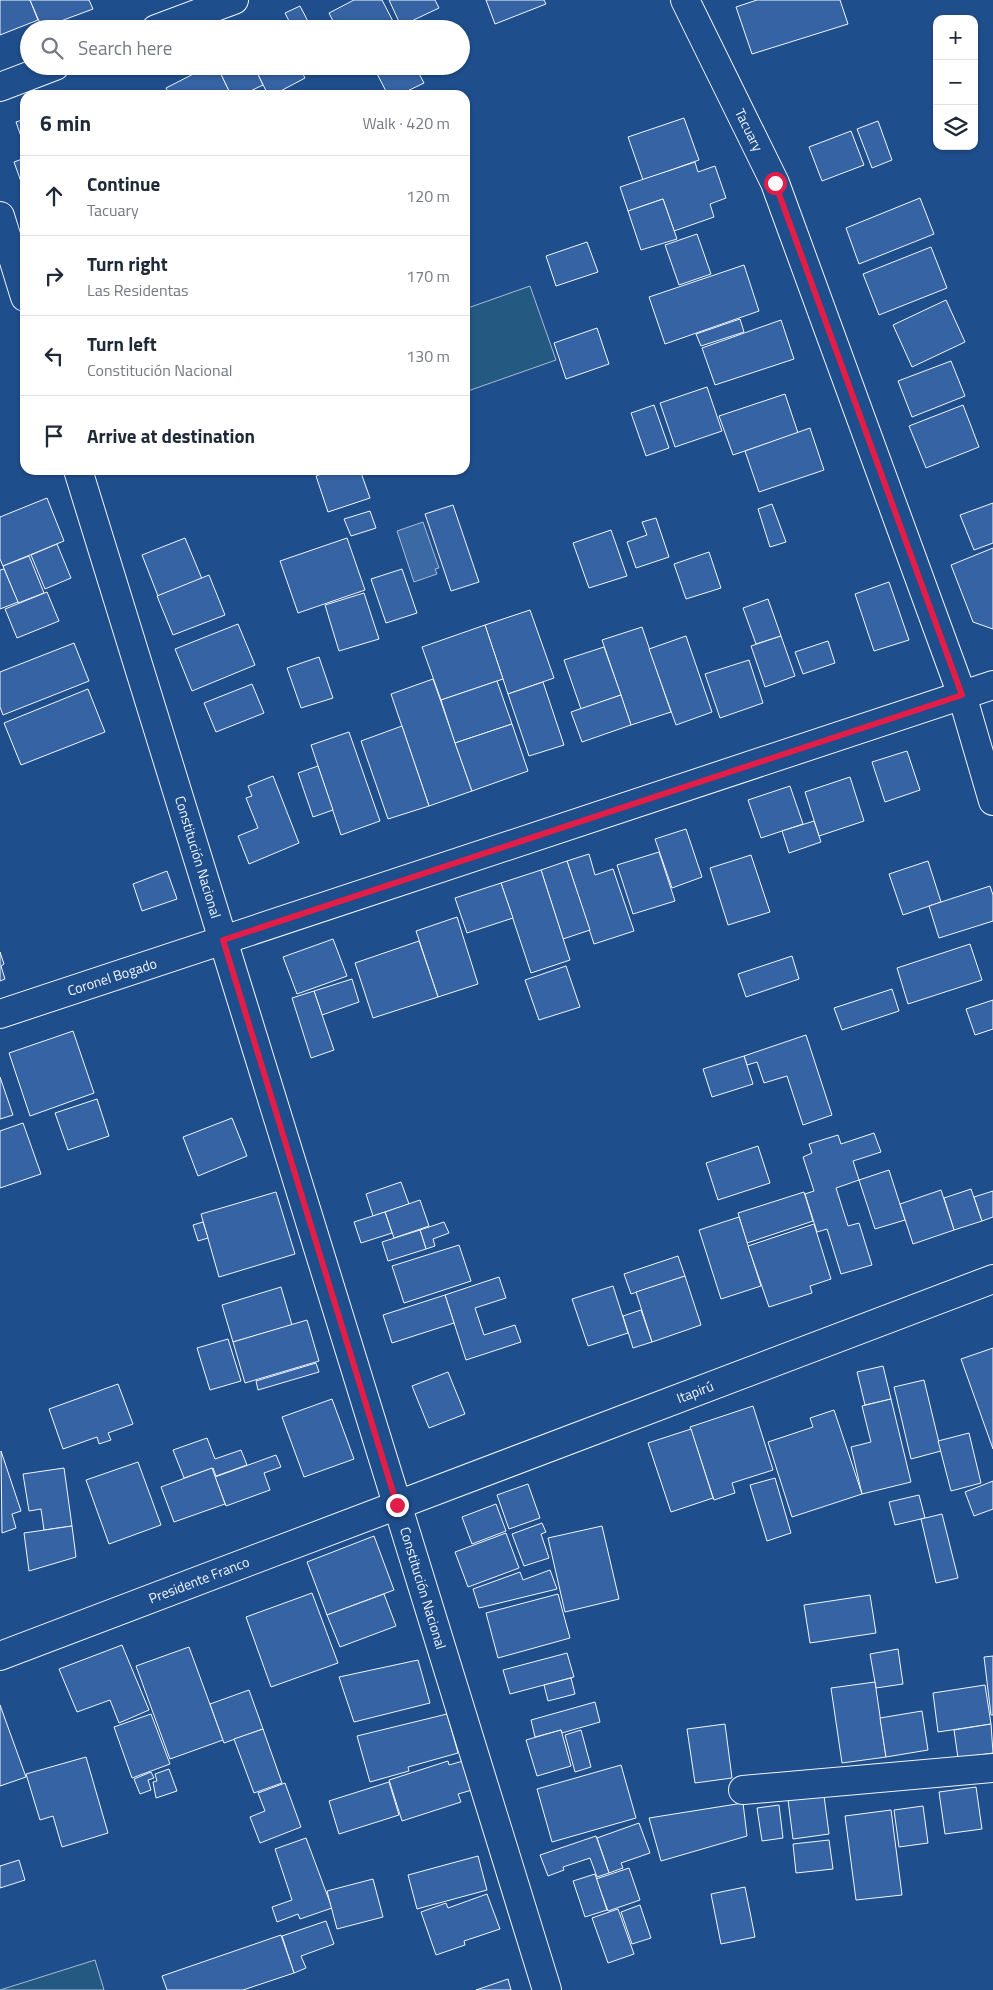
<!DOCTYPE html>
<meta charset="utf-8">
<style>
body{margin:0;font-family:"Titillium Web",sans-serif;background:#f2f2f3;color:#1f2937}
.controls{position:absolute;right:15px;top:15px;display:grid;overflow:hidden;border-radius:10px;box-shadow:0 1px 4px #0004}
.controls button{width:45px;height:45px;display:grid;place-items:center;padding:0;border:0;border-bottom:1px solid #e0e1e3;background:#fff;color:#1f2937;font:25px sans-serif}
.stop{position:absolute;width:15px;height:15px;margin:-11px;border:4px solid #e11d48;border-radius:50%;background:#fff}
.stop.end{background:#e11d48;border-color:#fff;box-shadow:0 1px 5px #0008}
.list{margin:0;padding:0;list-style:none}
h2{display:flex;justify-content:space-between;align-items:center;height:65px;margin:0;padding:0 20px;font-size:21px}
h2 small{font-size:16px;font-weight:400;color:#747a83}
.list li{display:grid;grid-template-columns:32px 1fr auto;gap:15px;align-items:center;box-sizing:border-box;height:80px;padding:0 20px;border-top:1px solid #e0e1e3}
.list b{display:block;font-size:19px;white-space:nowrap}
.list p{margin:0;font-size:16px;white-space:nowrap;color:#747a83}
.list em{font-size:16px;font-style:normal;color:#747a83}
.icon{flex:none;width:28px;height:28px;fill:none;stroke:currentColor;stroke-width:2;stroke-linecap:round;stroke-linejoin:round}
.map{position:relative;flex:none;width:993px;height:1990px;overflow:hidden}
.search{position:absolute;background:#fff;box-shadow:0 1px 4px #0004;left:20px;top:20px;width:450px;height:55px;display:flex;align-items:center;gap:12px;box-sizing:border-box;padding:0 18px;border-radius:28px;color:#747a83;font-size:19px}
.panel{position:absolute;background:#fff;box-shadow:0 1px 4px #0004;left:20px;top:90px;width:450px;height:385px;border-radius:15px}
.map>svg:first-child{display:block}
.green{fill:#245a82;stroke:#a8bbd7}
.water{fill:#3b69a3;stroke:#a8bbd7}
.building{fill:#3563a3;stroke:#f2f6ff}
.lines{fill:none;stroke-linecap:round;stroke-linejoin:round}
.minor-casing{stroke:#f2f6ff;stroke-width:30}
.tertiary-casing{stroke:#f2f6ff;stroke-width:30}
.minor{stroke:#1f4e8c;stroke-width:28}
.tertiary{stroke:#1f4e8c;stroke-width:28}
.route{stroke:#e11d48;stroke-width:6}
.labels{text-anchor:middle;stroke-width:4;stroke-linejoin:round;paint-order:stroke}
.street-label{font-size:14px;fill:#f2f6ff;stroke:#1f4e8c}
</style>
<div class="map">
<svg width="993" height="1990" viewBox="0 0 993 1990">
<rect width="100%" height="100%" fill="#1f4e8c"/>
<g class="green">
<path d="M530,286L556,360L465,392V309Z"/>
<path d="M95,1960L104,1990H0Z"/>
</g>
<path class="water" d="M423,522L439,568L435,569L437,574L414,582L397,531Z"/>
<g class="building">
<path d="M0,0H30L38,20L0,35Z"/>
<path d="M30,0H89L93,9L42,28Z"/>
<path d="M354,0H382L397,29H337L329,13Z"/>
<path d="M389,0H435L439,8L401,26Z"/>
<path d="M486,0H544L546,4L495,24Z"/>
<path d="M757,0H840L848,24L752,54L736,7Z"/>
<path d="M300,6L312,29H283L291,25L285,13Z"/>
<path d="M209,66H217L231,95H169L166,88Z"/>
<path d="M217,66H254L263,85L242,95H231Z"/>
<path d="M254,66H299L305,78L273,95H268Z"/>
<path d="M373,66H415L424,83L399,95H388Z"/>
<path d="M684,118L699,160L643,180L628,137Z"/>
<path d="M25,119V148L16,122Z"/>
<path d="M878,121L892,160L872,168L857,129Z"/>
<path d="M851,131L864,165L822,181L809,147Z"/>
<path d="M25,158V193L14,162Z"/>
<path d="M695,162L698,172L715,166L726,198L710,204L714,217L674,231L663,199L628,211L620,187Z"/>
<path d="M920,198L934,234L859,264L846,228Z"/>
<path d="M663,199L677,239L641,250L628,211Z"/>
<path d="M697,234L711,274L679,285L665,245Z"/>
<path d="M587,242L598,272L556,286L546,256Z"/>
<path d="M931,247L947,288L879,315L863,274Z"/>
<path d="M744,265L759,311L665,344L649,297Z"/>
<path d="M946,300L965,342L912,367L893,325Z"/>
<path d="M740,319L744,332L701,346L696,334Z"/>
<path d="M781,320L794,359L715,385L702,348Z"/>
<path d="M597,328L609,364L566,379L554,343Z"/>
<path d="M951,361L965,396L912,417L898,381Z"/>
<path d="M707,387L722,431L675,447L660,403Z"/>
<path d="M785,394L798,433L733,455L719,416Z"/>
<path d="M654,405L669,448L646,456L631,413Z"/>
<path d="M963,405L979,447L926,468L909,426Z"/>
<path d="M810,428L824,470L759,492L745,451Z"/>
<path d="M332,470H360L370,498L328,512L316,476Z"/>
<path d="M47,498L64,541L3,566L0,559V517Z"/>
<path d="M993,503V543L974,550L960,515Z"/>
<path d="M772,504L786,542L770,547L758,509Z"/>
<path d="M453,505L479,582L451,591L425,514Z"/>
<path d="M370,511L376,528L351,536L344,519Z"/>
<path d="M656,518L669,557L636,568L627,542L647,535L642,522Z"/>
<path d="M611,530L627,576L589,588L573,543Z"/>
<path d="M185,538L202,579L158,596L142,555Z"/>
<path d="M347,538L365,590L298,613L280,561Z"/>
<path d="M57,544L71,578L45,589L31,555Z"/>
<path d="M993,548V629L973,622L951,565Z"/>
<path d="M709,552L721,588L686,599L674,564Z"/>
<path d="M29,556L44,593L18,603L3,566Z"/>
<path d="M4,569L18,602L0,609V570Z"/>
<path d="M402,569L417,613L386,623L371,579Z"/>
<path d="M209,575L225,615L173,635L157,596Z"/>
<path d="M889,582L909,640L874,651L855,594Z"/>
<path d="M47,592L59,621L17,638L5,609Z"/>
<path d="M364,593L379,639L339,651L325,605Z"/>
<path d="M768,599L781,636L756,644L743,608Z"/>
<path d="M530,610L554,678L508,694L485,625Z"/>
<path d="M238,624L255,665L192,691L175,649Z"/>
<path d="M485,625L503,679L441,700L422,647Z"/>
<path d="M642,627L671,712L631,725L602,640Z"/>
<path d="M686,636L712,712L676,725L649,649Z"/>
<path d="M781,636L795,676L765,687L751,646Z"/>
<path d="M828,641L835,663L803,674L795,652Z"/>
<path d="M74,643L89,681L3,715L0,707V672Z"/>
<path d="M604,647L621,695L581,709L564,660Z"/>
<path d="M319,657L333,698L301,708L287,668Z"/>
<path d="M749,660L763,703L720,718L705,674Z"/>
<path d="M433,679L472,791L429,806L391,694Z"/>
<path d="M497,681L512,724L455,743L441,700Z"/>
<path d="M543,682L564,745L529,756L508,694Z"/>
<path d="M252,684L264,713L216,732L204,703Z"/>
<path d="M88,689L105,732L21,765L4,723Z"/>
<path d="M621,695L631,725L582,742L571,712Z"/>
<path d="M512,724L528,771L472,791L455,743Z"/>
<path d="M402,726L429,806L388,819L361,741Z"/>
<path d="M349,732L380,821L341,835L311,745Z"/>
<path d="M907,751L920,790L885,802L872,762Z"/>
<path d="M318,766L333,810L313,817L298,773Z"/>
<path d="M273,776L299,843L249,864L238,836L258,828L246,798L252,796L248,786Z"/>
<path d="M850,777L864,821L819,836L805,792Z"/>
<path d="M790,786L803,824L761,838L748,800Z"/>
<path d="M814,821L821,842L789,853L782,831Z"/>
<path d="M686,829L702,877L672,888L655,839Z"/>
<path d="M659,852L675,901L633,914L617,865Z"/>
<path d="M589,854L595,875L613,869L634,931L594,944L567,861Z"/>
<path d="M751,855L770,912L728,925L710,868Z"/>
<path d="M567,861L590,930L563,939L541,870Z"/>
<path d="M928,861L941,902L903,915L889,874Z"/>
<path d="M541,870L570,960L531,973L501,883Z"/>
<path d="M167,871L177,899L142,911L133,884Z"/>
<path d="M501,883L513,918L467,933L455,898Z"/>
<path d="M990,886L993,895V921L939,938L929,906Z"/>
<path d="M457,917L478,984L438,997L416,931Z"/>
<path d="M333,939L347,976L297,994L283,957Z"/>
<path d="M419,941L438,997L373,1018L355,963Z"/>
<path d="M970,944L982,980L908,1004L897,968Z"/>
<path d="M0,952L4,964L1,966L5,979L0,981Z"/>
<path d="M792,956L799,979L746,997L738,974Z"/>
<path d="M566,966L580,1007L539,1020L525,980Z"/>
<path d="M352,979L359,1002L322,1015L314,991Z"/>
<path d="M892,989L899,1011L842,1030L834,1008Z"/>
<path d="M314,991L334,1050L311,1058L292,998Z"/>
<path d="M993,1000V1029L975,1035L966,1009Z"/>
<path d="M73,1031L94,1093L30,1116L9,1053Z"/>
<path d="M806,1035L832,1115L803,1125L787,1076L764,1083L757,1062L747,1065L744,1056Z"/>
<path d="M744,1056L753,1084L712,1097L703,1069Z"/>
<path d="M0,1077L13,1115L0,1119Z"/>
<path d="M97,1099L109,1136L68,1150L55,1113Z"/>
<path d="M232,1118L247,1156L198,1176L183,1137Z"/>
<path d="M23,1123L41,1174L0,1188V1131Z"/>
<path d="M874,1133L881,1152L853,1161L859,1180L836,1188L848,1226L859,1223L872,1265L841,1274L827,1229L817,1232L805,1194L814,1191L803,1157L812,1153L809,1144L838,1135L841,1144Z"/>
<path d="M758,1146L770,1183L718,1200L706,1163Z"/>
<path d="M889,1170L905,1220L875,1229L859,1180Z"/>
<path d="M401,1182L409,1204L373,1216L366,1194Z"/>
<path d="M971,1189L982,1221L954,1230L944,1198Z"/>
<path d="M941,1190L954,1230L913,1244L900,1204Z"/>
<path d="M993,1191V1217L982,1221L974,1197Z"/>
<path d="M276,1192L295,1254L219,1277L201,1214Z"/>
<path d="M804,1192L813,1221L747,1243L738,1213Z"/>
<path d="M420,1200L429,1226L394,1238L385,1212Z"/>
<path d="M385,1212L392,1233L361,1243L354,1222Z"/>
<path d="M739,1217L761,1286L721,1299L699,1230Z"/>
<path d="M203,1222L208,1238L198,1241L193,1225Z"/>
<path d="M444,1222L449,1233L433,1239L435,1246L426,1249L420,1230Z"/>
<path d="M814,1224L831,1279L810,1286L812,1293L769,1307L748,1246Z"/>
<path d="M420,1230L426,1249L388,1261L382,1242Z"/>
<path d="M459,1245L471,1281L404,1303L392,1266Z"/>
<path d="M678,1256L685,1276L631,1294L624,1274Z"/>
<path d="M685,1276L701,1325L652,1342L636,1292Z"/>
<path d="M499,1277L506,1298L475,1308L484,1335L515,1325L521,1342L466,1360L445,1295Z"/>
<path d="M613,1286L628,1333L588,1346L572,1299Z"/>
<path d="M281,1287L292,1325L233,1342L222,1305Z"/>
<path d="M445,1295L454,1323L392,1343L383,1315Z"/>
<path d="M641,1310L652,1342L633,1348L623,1316Z"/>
<path d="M307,1320L319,1361L245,1383L233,1342Z"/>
<path d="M228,1339L241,1381L210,1390L197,1348Z"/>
<path d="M993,1348V1449L961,1359Z"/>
<path d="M316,1363L319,1372L258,1390L256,1381Z"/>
<path d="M883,1366L891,1399L865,1405L857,1372Z"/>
<path d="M448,1372L465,1414L429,1428L412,1386Z"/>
<path d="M924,1380L941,1451L911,1459L894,1387Z"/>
<path d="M118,1384L133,1424L108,1433L111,1440L99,1444L97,1437L63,1449L49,1409Z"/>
<path d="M332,1399L354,1459L304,1477L282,1417Z"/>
<path d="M891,1399L911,1482L862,1494L851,1447L871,1442L862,1406Z"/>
<path d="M753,1406L773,1470L732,1483L735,1493L714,1500L690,1427Z"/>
<path d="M834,1410L862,1494L792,1517L768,1442L813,1427L810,1418Z"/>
<path d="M691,1429L713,1498L671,1512L648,1443Z"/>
<path d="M969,1433L981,1483L951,1491L938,1441Z"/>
<path d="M207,1438L215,1459L241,1450L247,1465L216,1476L213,1468L184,1478L173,1450Z"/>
<path d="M1,1451L21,1511L12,1514L16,1528L2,1533Z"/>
<path d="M276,1455L281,1467L264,1473L270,1490L226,1506L215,1477Z"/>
<path d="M138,1462L161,1525L109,1544L86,1480Z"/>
<path d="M64,1468L72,1526L44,1530L41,1509L29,1511L23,1474Z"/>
<path d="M212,1468L225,1504L174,1522L161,1487Z"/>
<path d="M775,1478L791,1533L767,1541L750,1485Z"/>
<path d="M993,1481V1509L974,1516L965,1492Z"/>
<path d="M528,1484L540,1518L509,1529L497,1495Z"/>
<path d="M919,1495L925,1518L895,1525L889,1502Z"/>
<path d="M496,1504L506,1531L472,1544L462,1517Z"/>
<path d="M942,1514L958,1578L936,1583L921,1519Z"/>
<path d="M542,1523L546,1532L541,1534L549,1558L524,1566L512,1534Z"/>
<path d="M72,1526L76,1557L29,1571L24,1533Z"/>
<path d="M602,1526L619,1599L565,1612L548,1538Z"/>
<path d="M506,1533L519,1568L468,1587L455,1552Z"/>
<path d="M374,1536L394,1590L327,1615L307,1562Z"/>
<path d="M550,1570L557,1589L479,1608L473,1589L520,1572L523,1580Z"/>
<path d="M312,1593L338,1663L271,1687L246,1617Z"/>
<path d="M384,1594L396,1626L340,1647L327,1615Z"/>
<path d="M558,1594L570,1638L498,1658L486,1613Z"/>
<path d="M870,1595L876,1633L810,1643L804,1605Z"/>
<path d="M122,1645L149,1710L119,1723L110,1700L77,1712L59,1669Z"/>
<path d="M189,1647L223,1740L170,1759L136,1666Z"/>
<path d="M898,1649L903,1684L876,1688L870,1654Z"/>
<path d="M567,1653L574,1677L510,1694L503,1670Z"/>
<path d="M993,1656V1715H991L984,1657Z"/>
<path d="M418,1660L430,1703L354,1722L339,1677Z"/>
<path d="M571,1678L575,1694L548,1701L544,1685Z"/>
<path d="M875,1682L886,1757L842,1763L831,1688Z"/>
<path d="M985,1685L991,1724L938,1732L933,1693Z"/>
<path d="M249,1690L263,1729L224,1743L210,1704Z"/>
<path d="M595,1702L600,1722L562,1733L561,1730L535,1737L531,1720Z"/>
<path d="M0,1705L26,1777L0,1786Z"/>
<path d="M922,1711L928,1750L886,1757L880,1718Z"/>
<path d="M151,1714L170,1764L132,1778L114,1727Z"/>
<path d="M447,1714L458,1753L408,1767L409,1771L370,1782L357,1736Z"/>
<path d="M725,1724L732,1778L695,1783L687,1729Z"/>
<path d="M991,1724L993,1753L958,1758L954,1730Z"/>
<path d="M263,1729L282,1783L254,1793L234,1739Z"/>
<path d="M561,1730L571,1766L537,1776L526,1740Z"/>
<path d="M581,1730L591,1767L575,1772L565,1735Z"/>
<path d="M86,1757L108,1833L62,1847L53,1816L40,1820L26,1774Z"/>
<path d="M448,1761L449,1765L463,1761L472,1790L458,1794L461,1802L402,1821L389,1780Z"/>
<path d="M621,1765L636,1818L552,1842L537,1789Z"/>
<path d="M169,1769L177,1791L156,1798L153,1782L157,1781L155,1774Z"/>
<path d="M151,1772L154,1778L148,1780L151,1790L140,1794L134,1779Z"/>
<path d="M389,1782L399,1815L339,1834L329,1801Z"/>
<path d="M285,1783L301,1827L260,1843L250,1817L265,1811L258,1793Z"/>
<path d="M976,1787L982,1829L945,1834L939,1792Z"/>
<path d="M824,1796L829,1834L793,1839L788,1800Z"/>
<path d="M743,1803L747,1836L661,1861L649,1818Z"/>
<path d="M779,1805L783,1838L762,1841L757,1808Z"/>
<path d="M923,1806L928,1843L899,1847L894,1810Z"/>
<path d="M891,1810L902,1895L856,1900L845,1816Z"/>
<path d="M639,1823L650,1853L621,1863L623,1868L609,1873L597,1838Z"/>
<path d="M596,1836L609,1873L597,1877L590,1858L563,1867L564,1870L548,1876L540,1855Z"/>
<path d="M306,1838L332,1908L300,1919L298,1914L277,1922L272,1907L292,1900L275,1849Z"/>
<path d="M829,1840L833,1869L796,1873L793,1844Z"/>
<path d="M478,1856L487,1890L417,1909L408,1875Z"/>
<path d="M19,1860L25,1880L0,1888V1866Z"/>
<path d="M629,1868L640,1900L608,1911L596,1879Z"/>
<path d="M595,1874L607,1910L585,1917L573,1881Z"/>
<path d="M373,1879L383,1917L337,1929L327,1891Z"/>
<path d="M745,1887L755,1937L721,1944L711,1894Z"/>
<path d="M487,1894L500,1929L464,1941L465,1945L436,1955L421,1912L446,1903L448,1908Z"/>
<path d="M640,1905L651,1938L632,1944L621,1912Z"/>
<path d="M618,1909L634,1954L608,1963L592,1918Z"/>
<path d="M326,1921L334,1944L301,1956L306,1968L294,1973L282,1936Z"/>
<path d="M281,1935L294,1973L243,1990H167L162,1976Z"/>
<path d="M508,1979L511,1990H476Z"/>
</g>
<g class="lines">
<defs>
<g id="minor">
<path d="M685,0L775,183L962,695L993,801"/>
<path d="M156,29L234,0"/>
<path d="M0,87L55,66"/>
<path d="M0,1014L993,685"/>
<path d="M0,1656L993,1279"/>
<path d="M743,1790L993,1768"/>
</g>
<g id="tertiary">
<path d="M0,216L25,297"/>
<path d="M78,470L547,1990"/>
</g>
</defs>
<use href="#minor" class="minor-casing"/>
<use href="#tertiary" class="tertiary-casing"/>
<use href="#minor" class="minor"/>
<use href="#tertiary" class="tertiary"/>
</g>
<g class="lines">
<path class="route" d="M397,1505L223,940L962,695L775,183"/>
</g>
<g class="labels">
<g class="street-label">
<text transform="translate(749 130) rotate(64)" y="5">Tacuary</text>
<text transform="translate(198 857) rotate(73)" y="5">Constitución Nacional</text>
<text transform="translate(112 977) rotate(-18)" y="5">Coronel Bogado</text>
<text transform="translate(695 1392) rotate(-21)" y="5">Itapirú</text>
<text transform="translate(199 1580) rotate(-21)" y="5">Presidente Franco</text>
<text transform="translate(423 1588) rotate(73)" y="5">Constitución Nacional</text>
</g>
</g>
</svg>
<div class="controls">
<button>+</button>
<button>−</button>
<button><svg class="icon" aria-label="layers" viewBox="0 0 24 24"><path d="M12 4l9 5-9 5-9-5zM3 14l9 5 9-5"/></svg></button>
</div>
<div class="stop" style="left:775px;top:183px"></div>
<div class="stop end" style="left:397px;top:1505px"></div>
<div class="search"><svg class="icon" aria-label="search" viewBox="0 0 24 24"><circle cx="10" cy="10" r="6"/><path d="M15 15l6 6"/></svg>Search here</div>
<section class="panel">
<h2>6 min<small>Walk · 420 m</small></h2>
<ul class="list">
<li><svg class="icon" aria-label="ahead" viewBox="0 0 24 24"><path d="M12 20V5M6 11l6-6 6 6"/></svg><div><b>Continue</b><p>Tacuary</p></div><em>120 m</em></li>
<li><svg class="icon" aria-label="right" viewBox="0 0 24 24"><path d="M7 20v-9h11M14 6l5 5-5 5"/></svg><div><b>Turn right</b><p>Las Residentas</p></div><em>170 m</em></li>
<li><svg class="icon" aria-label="left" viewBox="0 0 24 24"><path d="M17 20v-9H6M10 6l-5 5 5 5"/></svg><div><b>Turn left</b><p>Constitución Nacional</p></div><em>130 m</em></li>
<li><svg class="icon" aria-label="arrive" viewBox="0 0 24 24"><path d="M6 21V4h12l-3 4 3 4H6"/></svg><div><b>Arrive at destination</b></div></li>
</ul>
</section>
</div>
